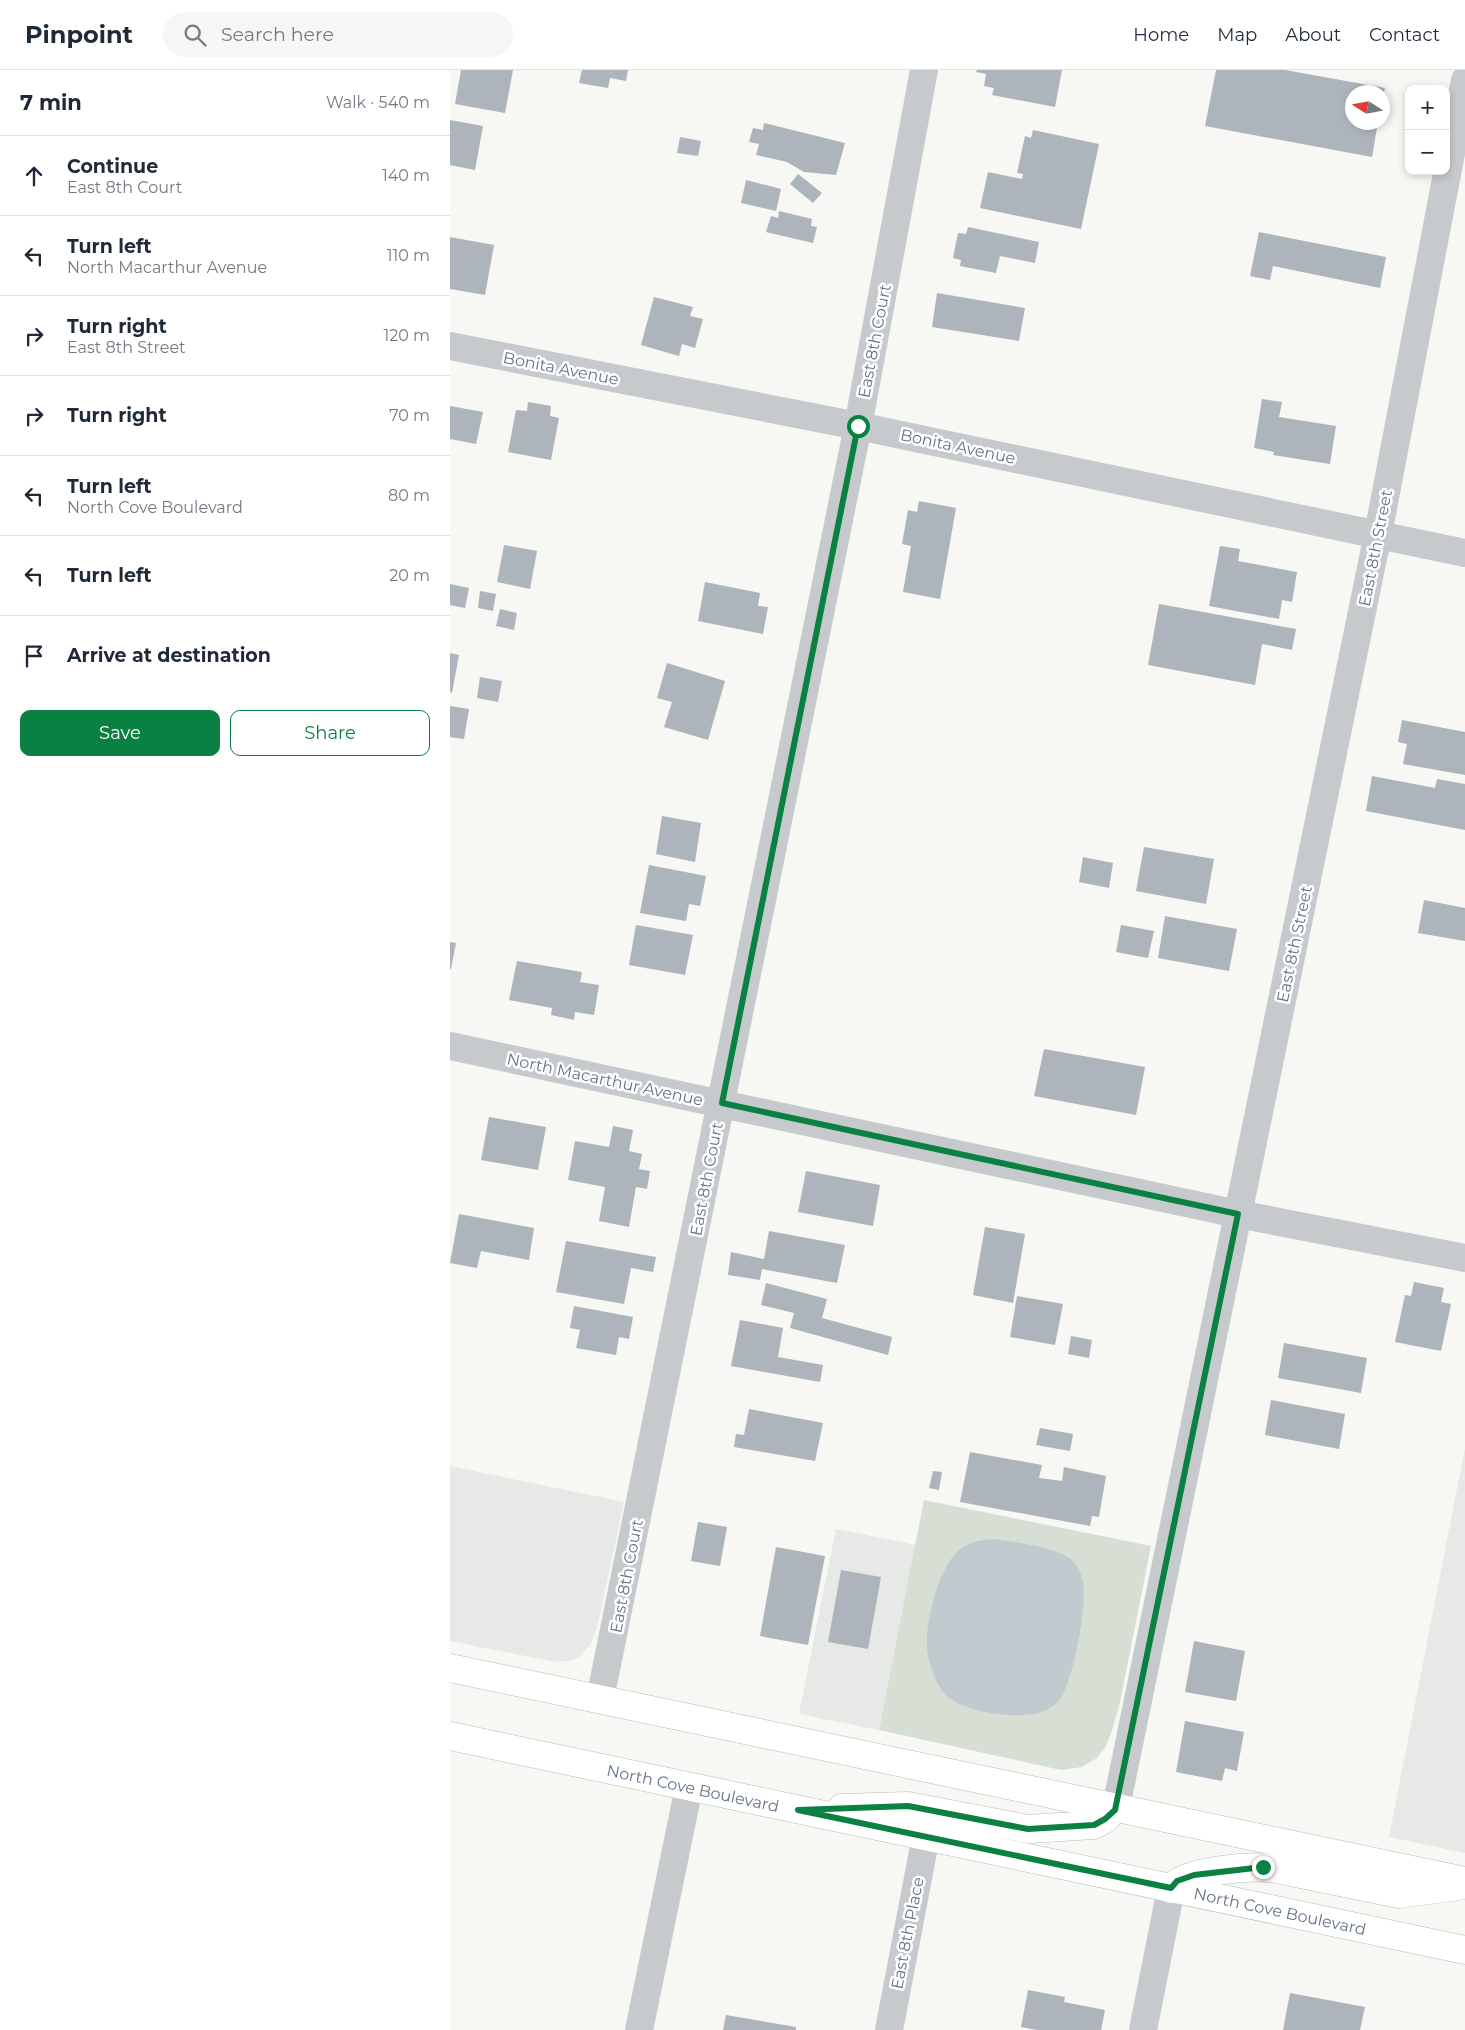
<!DOCTYPE html>
<meta charset="utf-8">
<style>
body{margin:0;font-family:Montserrat,sans-serif;background:#f6f6f7;color:#1f2937}
.controls{position:absolute;right:15px;top:15px;display:grid;overflow:hidden;border-radius:10px;box-shadow:0 2px 8px #0003}
.controls button{width:45px;height:45px;display:grid;place-items:center;padding:0;border:0;border-bottom:1px solid #e0e1e3;background:#fff;color:#1f2937;font:25px sans-serif}
.compass{position:absolute;left:895px;top:15px;width:45px;height:45px;border-radius:50%;background:#fff;box-shadow:0 2px 8px #0003;rotate:281deg}
.stop{position:absolute;width:15px;height:15px;margin:-11px;border:4px solid #0b8043;border-radius:50%;background:#fff}
.stop.end{background:#0b8043;border-color:#fff;box-shadow:0 1px 5px #0008}
.list{margin:0;padding:0;list-style:none}
h2{display:flex;justify-content:space-between;align-items:center;height:65px;margin:0;padding:0 20px;font-size:21px}
h2 small{font-size:16px;font-weight:400;color:#747a83}
.list li{display:grid;grid-template-columns:32px 1fr auto;gap:15px;align-items:center;box-sizing:border-box;height:80px;padding:0 20px;border-top:1px solid #e0e1e3}
.list b{display:block;font-size:19px;white-space:nowrap}
.list p{margin:0;font-size:16px;white-space:nowrap;color:#747a83}
.list em{font-size:16px;font-style:normal;color:#747a83}
.actions{display:flex;gap:10px;padding:15px 20px}
.actions a{flex:1;padding:11px 0;border:1px solid #0b8043;border-radius:10px;text-align:center;font-size:18px;color:#0b8043}
.actions .main{background:#0b8043;color:#fff}
.icon{flex:none;width:28px;height:28px;fill:none;stroke:currentColor;stroke-width:2;stroke-linecap:round;stroke-linejoin:round}
.map{position:relative;flex:none;width:1015px;height:1960px;overflow:hidden}
header{display:flex;align-items:center;gap:30px;box-sizing:border-box;height:70px;padding:0 25px;background:#fff;border-bottom:1px solid #e0e1e3}
header strong{font-size:24px}
nav{display:flex;gap:28px;margin-inline-start:auto;font-size:18px}
.search{width:350px;height:45px;background:#f6f6f7;display:flex;align-items:center;gap:12px;box-sizing:border-box;padding:0 18px;border-radius:28px;color:#747a83;font-size:19px}
main{display:flex}
aside{flex:1;background:#fff}
.map>svg:first-child{display:block}
.built{fill:#e7e9e7}
.green{fill:#d7dfd4}
.water{fill:#c0cacf}
.building{fill:#adb4bb}
.lines{fill:none;stroke-linecap:round;stroke-linejoin:round}
.major-casing{stroke:#b7bbbf;stroke-width:29}
.minor{stroke:#c6cacd;stroke-width:28}
.major{stroke:#fff;stroke-width:28}
.route{stroke:#0b8043;stroke-width:6}
.labels{text-anchor:middle;stroke-width:5;stroke-linejoin:round;paint-order:stroke}
.street-label{font-size:16px;fill:#647486;stroke:#fff}
</style>
<header>
<strong>Pinpoint</strong>
<div class="search"><svg class="icon" aria-label="search" viewBox="0 0 24 24"><circle cx="10" cy="10" r="6"/><path d="M15 15l6 6"/></svg>Search here</div>
<nav><a>Home</a><a>Map</a><a>About</a><a>Contact</a></nav>
</header>
<main>
<aside>
<h2>7 min<small>Walk · 540 m</small></h2>
<ul class="list">
<li><svg class="icon" aria-label="ahead" viewBox="0 0 24 24"><path d="M12 20V5M6 11l6-6 6 6"/></svg><div><b>Continue</b><p>East 8th Court</p></div><em>140 m</em></li>
<li><svg class="icon" aria-label="left" viewBox="0 0 24 24"><path d="M17 20v-9H6M10 6l-5 5 5 5"/></svg><div><b>Turn left</b><p>North Macarthur Avenue</p></div><em>110 m</em></li>
<li><svg class="icon" aria-label="right" viewBox="0 0 24 24"><path d="M7 20v-9h11M14 6l5 5-5 5"/></svg><div><b>Turn right</b><p>East 8th Street</p></div><em>120 m</em></li>
<li><svg class="icon" aria-label="right" viewBox="0 0 24 24"><path d="M7 20v-9h11M14 6l5 5-5 5"/></svg><div><b>Turn right</b></div><em>70 m</em></li>
<li><svg class="icon" aria-label="left" viewBox="0 0 24 24"><path d="M17 20v-9H6M10 6l-5 5 5 5"/></svg><div><b>Turn left</b><p>North Cove Boulevard</p></div><em>80 m</em></li>
<li><svg class="icon" aria-label="left" viewBox="0 0 24 24"><path d="M17 20v-9H6M10 6l-5 5 5 5"/></svg><div><b>Turn left</b></div><em>20 m</em></li>
<li><svg class="icon" aria-label="arrive" viewBox="0 0 24 24"><path d="M6 21V4h12l-3 4 3 4H6"/></svg><div><b>Arrive at destination</b></div></li>
</ul>
<div class="actions"><a class="main">Save</a><a>Share</a></div>
</aside>
<div class="map">
<svg width="1015" height="1960" viewBox="0 0 1015 1960">
<rect width="100%" height="100%" fill="#f7f7f3"/>
<g class="built">
<path d="M1015,1378V1783L939,1767Z"/>
<path d="M0,1396L174,1432L147,1558L140,1575L129,1587L123,1590L106,1592L0,1571Z"/>
<path d="M386,1459L466,1475L429,1660L349,1644Z"/>
</g>
<path class="green" d="M474,1430L701,1476L670,1632L662,1661L656,1676L647,1688L632,1697L611,1700L429,1660Z"/>
<path class="water" d="M544,1469C565,1472 600,1476 618,1487C626,1492 631,1502 633,1512C637,1536 624,1609 610,1629C598,1645 581,1645 562,1645C543,1645 504,1638 492,1621C485,1610 478,1592 477,1579C475,1552 489,1493 512,1478C522,1471 532,1470 544,1469Z"/>
<g class="building">
<path d="M11,0H63L55,43L5,34Z"/>
<path d="M132,0H178L176,11L160,8L158,18L129,13Z"/>
<path d="M527,0H612L605,37L542,25L544,18L534,16L536,4L526,2Z"/>
<path d="M766,0H835L935,18L934,22H902V52H928L922,87L755,56Z"/>
<path d="M0,50L33,56L25,100L0,95Z"/>
<path d="M314,53L395,73L386,105L354,102L337,92L306,85L309,74L299,72L303,58L313,60Z"/>
<path d="M583,60L649,74L631,159L530,138L538,102L572,109L573,104L567,103L575,66L581,68Z"/>
<path d="M230,67L251,71L248,86L227,83Z"/>
<path d="M348,104L372,123L363,133L340,114Z"/>
<path d="M296,110L331,119L326,141L291,133Z"/>
<path d="M329,141L362,149L361,156L367,157L363,173L316,162L321,146L328,148Z"/>
<path d="M518,157L589,172L585,193L550,186L546,203L510,196L511,190L503,188L508,163L516,164Z"/>
<path d="M809,162L936,187L930,218L823,196L820,210L800,206Z"/>
<path d="M0,167L44,175L35,225L0,219Z"/>
<path d="M487,223L575,238L569,271L482,257Z"/>
<path d="M204,227L243,237L240,246L253,249L245,278L232,274L229,286L191,275Z"/>
<path d="M812,329L832,332L829,347L886,356L880,394L823,385L824,382L804,378Z"/>
<path d="M78,332L101,336L100,346L109,348L101,390L58,382L66,340L77,341Z"/>
<path d="M0,336L33,342L26,374L0,369Z"/>
<path d="M469,431L506,438L490,529L453,522L461,476L452,474L458,440L467,442Z"/>
<path d="M54,475L87,481L80,519L47,512Z"/>
<path d="M770,476L790,479L788,491L847,502L842,532L832,530L829,549L759,536Z"/>
<path d="M255,512L310,523L308,536L318,537L313,564L248,551Z"/>
<path d="M0,514L19,518L15,538L0,535Z"/>
<path d="M30,521L46,524L43,541L28,538Z"/>
<path d="M709,534L846,559L842,580L812,574L805,615L698,595Z"/>
<path d="M50,539L67,543L64,560L46,556Z"/>
<path d="M0,583L9,585L2,623L0,622Z"/>
<path d="M217,593L275,611L258,670L214,657L222,632L207,628Z"/>
<path d="M30,607L52,611L48,632L27,628Z"/>
<path d="M0,636L19,639L14,669L0,667Z"/>
<path d="M952,650L1015,662V705L953,694L957,674L948,672Z"/>
<path d="M922,706L985,718L987,709L1015,714V760L916,741Z"/>
<path d="M212,746L251,753L245,792L206,784Z"/>
<path d="M694,777L764,789L756,834L686,821Z"/>
<path d="M633,787L663,793L659,818L629,812Z"/>
<path d="M199,795L256,806L250,836L239,834L236,851L190,843Z"/>
<path d="M974,830L1015,838V871L968,863Z"/>
<path d="M715,846L787,859L779,901L708,888Z"/>
<path d="M186,855L243,865L235,905L179,895Z"/>
<path d="M671,855L704,861L698,888L666,882Z"/>
<path d="M0,872L6,873L1,899H0Z"/>
<path d="M67,891L132,902L130,912L149,915L144,945L125,942L124,950L101,945L102,938L59,930Z"/>
<path d="M594,979L695,997L686,1045L584,1026Z"/>
<path d="M39,1047L96,1057L88,1100L31,1090Z"/>
<path d="M163,1056L183,1060L179,1081L192,1084L189,1099L200,1101L197,1119L186,1117L179,1157L149,1151L155,1117L118,1110L125,1071L159,1077Z"/>
<path d="M356,1101L430,1115L423,1156L348,1142Z"/>
<path d="M9,1144L84,1158L79,1190L31,1181L27,1198L0,1193Z"/>
<path d="M535,1157L575,1164L563,1233L523,1225Z"/>
<path d="M319,1161L395,1175L387,1213L312,1199L310,1210L278,1205L281,1182L314,1189Z"/>
<path d="M116,1171L206,1187L203,1202L181,1198L174,1234L106,1222Z"/>
<path d="M964,1212L994,1218L991,1232L1001,1234L991,1281L945,1272L955,1225L961,1226Z"/>
<path d="M316,1213L377,1229L372,1248L442,1267L438,1285L340,1258L344,1243L311,1235Z"/>
<path d="M567,1226L613,1234L605,1275L560,1267Z"/>
<path d="M124,1236L183,1247L179,1269L169,1267L166,1285L126,1278L130,1260L120,1258Z"/>
<path d="M290,1250L333,1258L328,1287L373,1295L370,1312L281,1296Z"/>
<path d="M621,1266L642,1270L639,1288L618,1284Z"/>
<path d="M834,1273L917,1288L911,1323L828,1308Z"/>
<path d="M821,1330L895,1344L889,1379L815,1365Z"/>
<path d="M299,1339L373,1353L365,1391L284,1377L286,1364L294,1365Z"/>
<path d="M590,1358L623,1364L620,1381L586,1375Z"/>
<path d="M520,1382L592,1395L589,1408L612,1411L614,1397L656,1406L649,1447L642,1446L640,1456L510,1432Z"/>
<path d="M483,1401L492,1402L489,1420L479,1418Z"/>
<path d="M248,1452L277,1457L270,1496L241,1491Z"/>
<path d="M326,1477L375,1486L358,1575L310,1566Z"/>
<path d="M391,1500L431,1507L418,1579L378,1572Z"/>
<path d="M744,1571L795,1581L786,1631L735,1622Z"/>
<path d="M735,1651L794,1662L787,1701L775,1698L772,1711L726,1702Z"/>
<path d="M578,1920L615,1927L614,1932L655,1940L651,1960H587L571,1957Z"/>
<path d="M840,1923L915,1937L910,1960H833Z"/>
<path d="M276,1945L346,1957V1960H273Z"/>
</g>
<g class="lines">
<defs>
<g id="major">
<path d="M0,1598L1015,1811"/>
<path d="M0,1666L1015,1880"/>
<path d="M392,1738L458,1736L578,1759L644,1755L655,1749L666,1737"/>
<path d="M721,1819C732,1800 801,1796 822,1798L949,1824L1009,1816"/>
</g>
</defs>
<use href="#major" class="major-casing"/>
<g class="minor">
<path d="M0,276L408,356L1015,483"/>
<path d="M0,976L788,1144L1015,1188"/>
<path d="M150,1629L408,356L474,0"/>
<path d="M666,1737L928,464L1015,10"/>
<path d="M189,1960L239,1717"/>
<path d="M439,1960L476,1766"/>
<path d="M693,1960L721,1819"/>
</g>
<use href="#major" class="major"/>
</g>
<g class="lines">
<path class="route" d="M408,356L272,1033L788,1144L665,1740L655,1749L644,1755L578,1759L458,1736L348,1740L721,1818L727,1811L744,1805L813,1797"/>
</g>
<g class="labels">
<g class="street-label">
<text transform="translate(424 271) rotate(-79)" y="6">East 8th Court</text>
<text transform="translate(111 298) rotate(11)" y="6">Bonita Avenue</text>
<text transform="translate(508 376) rotate(12)" y="6">Bonita Avenue</text>
<text transform="translate(925 478) rotate(-79)" y="6">East 8th Street</text>
<text transform="translate(844 874) rotate(-78)" y="6">East 8th Street</text>
<text transform="translate(155 1009) rotate(12)" y="6">North Macarthur Avenue</text>
<text transform="translate(256 1109) rotate(-79)" y="6">East 8th Court</text>
<text transform="translate(176 1506) rotate(-79)" y="6">East 8th Court</text>
<text transform="translate(243 1718) rotate(12)" y="6">North Cove Boulevard</text>
<text transform="translate(830 1841) rotate(12)" y="6">North Cove Boulevard</text>
<text transform="translate(457 1863) rotate(-79)" y="6">East 8th Place</text>
</g>
</g>
</svg>
<div class="controls">
<button>+</button>
<button>−</button>
</div>
<svg class="compass" viewBox="-18 -18 36 36"><path d="M0-13l5 13h-10z" fill="#e53935"/><path d="M0 13l5-13h-10z" fill="#747a83"/></svg>
<div class="stop" style="left:408px;top:356px"></div>
<div class="stop end" style="left:813px;top:1797px"></div>
</div>
</main>
